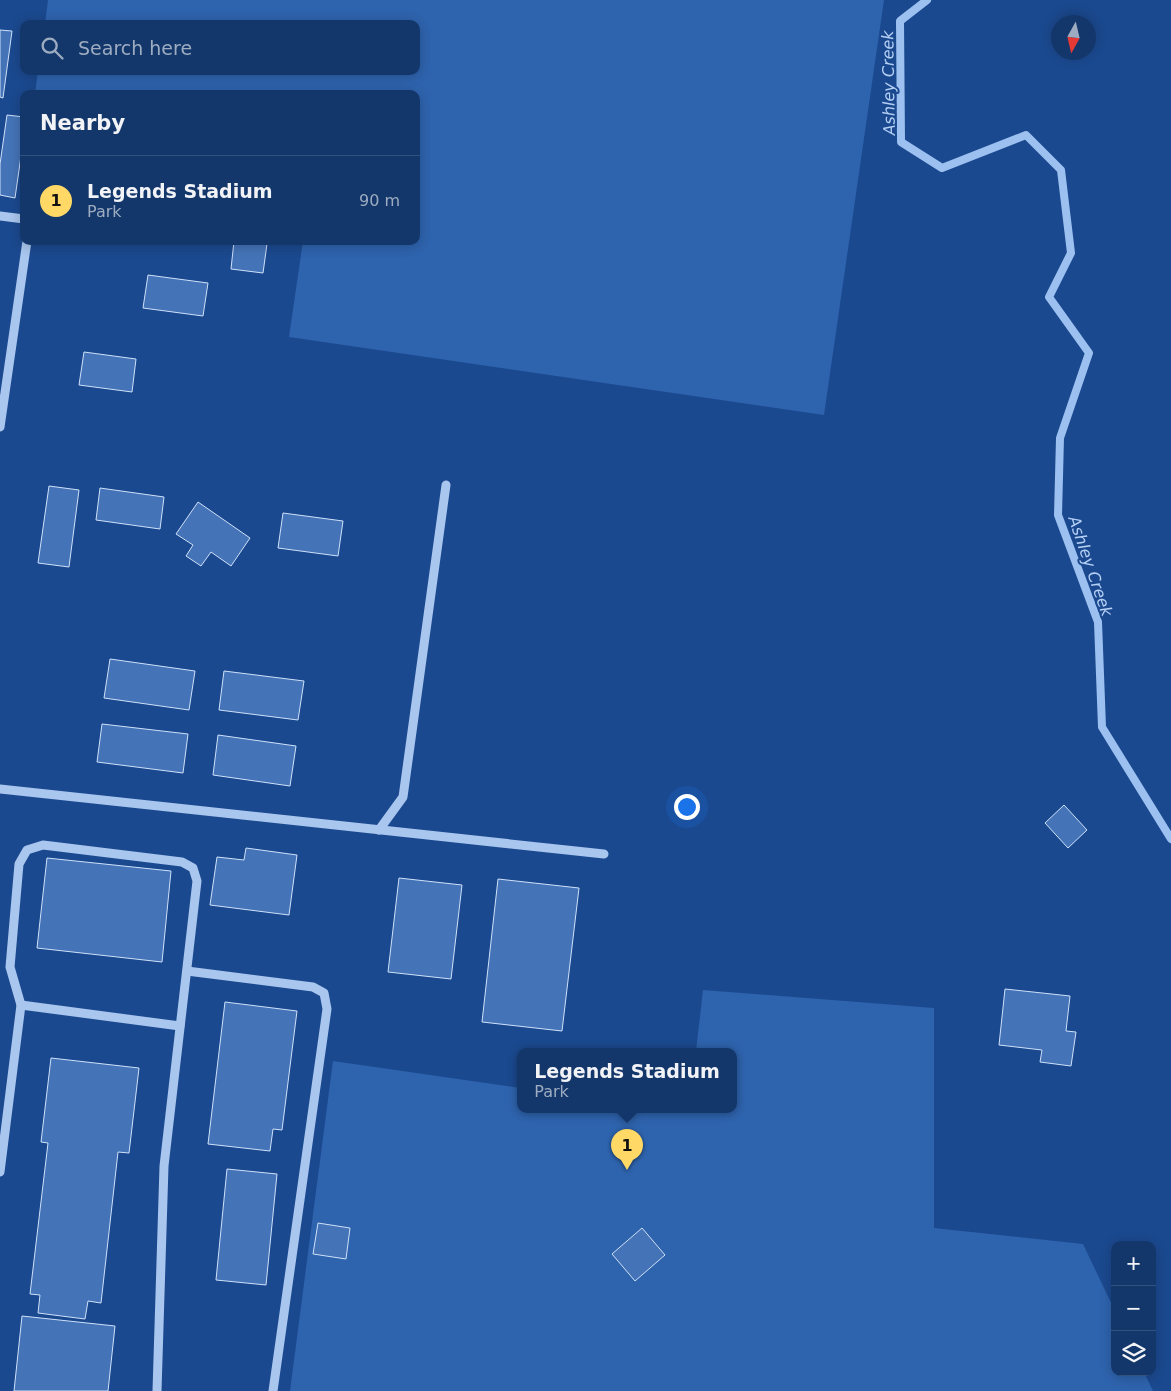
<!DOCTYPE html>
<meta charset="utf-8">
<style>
body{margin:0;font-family:"DejaVu Sans",sans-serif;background:#1d3f71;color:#f1f3f6}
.controls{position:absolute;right:15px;bottom:15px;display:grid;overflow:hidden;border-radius:10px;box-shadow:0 2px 12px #0003}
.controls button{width:45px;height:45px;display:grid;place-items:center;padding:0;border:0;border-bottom:1px solid #33517e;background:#14376b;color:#f1f3f6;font:25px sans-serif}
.compass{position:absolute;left:1051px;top:15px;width:45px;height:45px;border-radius:50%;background:#14376b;box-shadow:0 2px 12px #0003;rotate:188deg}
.you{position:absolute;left:686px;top:806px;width:18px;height:18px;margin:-12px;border:4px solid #fff;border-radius:50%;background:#1a73e8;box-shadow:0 0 0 8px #1a73e833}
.badge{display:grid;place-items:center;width:32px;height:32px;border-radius:50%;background:#ffd866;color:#111;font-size:16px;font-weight:700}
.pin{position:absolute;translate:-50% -41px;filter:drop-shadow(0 1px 2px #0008)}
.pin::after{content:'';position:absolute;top:26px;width:18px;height:15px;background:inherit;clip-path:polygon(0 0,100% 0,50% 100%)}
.popup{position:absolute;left:517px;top:1048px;width:220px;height:65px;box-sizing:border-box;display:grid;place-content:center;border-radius:10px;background:#14376b;filter:drop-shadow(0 1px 4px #0005);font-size:16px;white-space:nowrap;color:#9dacc1}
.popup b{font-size:19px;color:#f1f3f6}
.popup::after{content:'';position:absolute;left:50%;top:100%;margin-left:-10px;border:10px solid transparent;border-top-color:#14376b}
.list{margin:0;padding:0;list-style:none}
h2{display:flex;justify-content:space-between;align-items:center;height:65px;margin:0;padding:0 20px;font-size:21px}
h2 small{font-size:16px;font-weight:400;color:#9dacc1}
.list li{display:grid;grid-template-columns:32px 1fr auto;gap:15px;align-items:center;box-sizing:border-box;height:90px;padding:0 20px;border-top:1px solid #33517e}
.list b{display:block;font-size:19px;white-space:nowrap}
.list p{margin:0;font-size:16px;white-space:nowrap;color:#9dacc1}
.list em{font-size:16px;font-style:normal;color:#9dacc1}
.icon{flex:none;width:28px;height:28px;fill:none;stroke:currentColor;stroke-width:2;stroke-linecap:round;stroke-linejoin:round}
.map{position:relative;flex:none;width:1171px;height:1391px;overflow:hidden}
.search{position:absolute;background:#14376b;box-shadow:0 2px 12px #0003;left:20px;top:20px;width:400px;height:55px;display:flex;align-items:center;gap:12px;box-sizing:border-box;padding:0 18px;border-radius:10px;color:#9dacc1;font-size:19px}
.panel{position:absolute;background:#14376b;box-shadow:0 2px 12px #0003;left:20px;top:90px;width:400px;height:155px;border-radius:10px}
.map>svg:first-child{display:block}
.green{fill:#2e63ad}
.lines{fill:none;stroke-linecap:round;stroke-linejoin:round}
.stream{stroke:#9cc0f0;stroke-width:8}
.building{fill:#4473b7;stroke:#cfe1fa}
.minor{stroke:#a9c6ee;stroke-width:9}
.labels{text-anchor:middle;stroke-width:4;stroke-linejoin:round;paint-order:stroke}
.water-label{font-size:16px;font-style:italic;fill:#b5d0f5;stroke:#1b498f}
</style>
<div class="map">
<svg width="1171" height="1391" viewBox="0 0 1171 1391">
<rect width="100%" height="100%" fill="#1b498f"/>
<g class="green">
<path d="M48,0H884L824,415L289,337L303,241H416V94H35L38,71H416V24H45Z"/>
<path d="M703,990L934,1008V1228L1083,1244L1115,1311V1372H1144L1153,1391H290L333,1061L521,1088V1109H666L690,1112L691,1109H733V1051H696Z"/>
</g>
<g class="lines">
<path class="stream" d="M927,0L900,21L901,142L942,168L1026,135L1061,170L1071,253L1049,297L1089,353L1060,438L1058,515L1098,622L1102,727L1171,839"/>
</g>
<g class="building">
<path d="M0,30L12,31L3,98L0,97Z"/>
<path d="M7,115L24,117V135L15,198L0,195V164Z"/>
<path d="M234,241L267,244L263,273L231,269Z"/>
<path d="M148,275L208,283L203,316L143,308Z"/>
<path d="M84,352L136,359L132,392L79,385Z"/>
<path d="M49,486L79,490L69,567L38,563Z"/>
<path d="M100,488L164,497L160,529L96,520Z"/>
<path d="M198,502L250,538L231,566L211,552L201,566L186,556L193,545L176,534Z"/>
<path d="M283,513L343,521L338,556L278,548Z"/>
<path d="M110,659L195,671L189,710L104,698Z"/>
<path d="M224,671L304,681L298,720L219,710Z"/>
<path d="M102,724L188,734L183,773L97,762Z"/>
<path d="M218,735L296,746L290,786L213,775Z"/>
<path d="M1064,805L1087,830L1068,848L1045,823Z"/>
<path d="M246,848L297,855L289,915L210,905L217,857L244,860Z"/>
<path d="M47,858L171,871L162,962L37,948Z"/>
<path d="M399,878L462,885L451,979L388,972Z"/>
<path d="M498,879L579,888L562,1031L482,1022Z"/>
<path d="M1005,989L1070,996L1066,1031L1076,1032L1071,1066L1040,1062L1042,1050L999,1045Z"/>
<path d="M225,1002L297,1011L282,1130L273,1129L270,1151L208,1144Z"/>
<path d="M51,1058L139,1068L129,1153L118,1152L101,1303L88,1301L85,1319L38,1313L40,1295L30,1294L48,1143L41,1142Z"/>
<path d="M227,1169L277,1174L266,1285L216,1280Z"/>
<path d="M318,1223L350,1228L346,1259L313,1254Z"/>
<path d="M642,1228L665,1255L635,1281L612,1254Z"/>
<path d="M22,1316L115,1326L108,1391H14Z"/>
</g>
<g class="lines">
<g class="minor">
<path d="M0,216L24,219"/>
<path d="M0,427L27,241"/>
<path d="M0,789L604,854"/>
<path d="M379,830L403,797L446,485"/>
<path d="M187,971L313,987L324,993L327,1009L273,1391"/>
<path d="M21,1005L180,1026"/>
<path d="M0,1172L21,1005L10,967L19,864L27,850L43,845L182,862L193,868L197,881L164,1166L157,1391"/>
</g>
</g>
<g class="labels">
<g class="water-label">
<text transform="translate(888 83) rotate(-91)" y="6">Ashley Creek</text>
<text transform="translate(1091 566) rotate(71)" y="6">Ashley Creek</text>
</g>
</g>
</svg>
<div class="controls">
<button>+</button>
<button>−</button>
<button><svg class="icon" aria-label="layers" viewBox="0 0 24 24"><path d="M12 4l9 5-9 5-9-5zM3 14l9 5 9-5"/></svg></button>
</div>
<svg class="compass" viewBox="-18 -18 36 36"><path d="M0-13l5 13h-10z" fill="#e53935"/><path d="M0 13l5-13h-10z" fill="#9dacc1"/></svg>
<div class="you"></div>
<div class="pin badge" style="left:627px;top:1170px">1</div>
<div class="popup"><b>Legends Stadium</b>Park</div>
<div class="search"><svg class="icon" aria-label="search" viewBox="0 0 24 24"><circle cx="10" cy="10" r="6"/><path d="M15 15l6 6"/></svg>Search here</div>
<section class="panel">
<h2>Nearby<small></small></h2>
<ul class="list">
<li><span class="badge">1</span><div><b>Legends Stadium</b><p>Park</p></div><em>90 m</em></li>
</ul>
</section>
</div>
